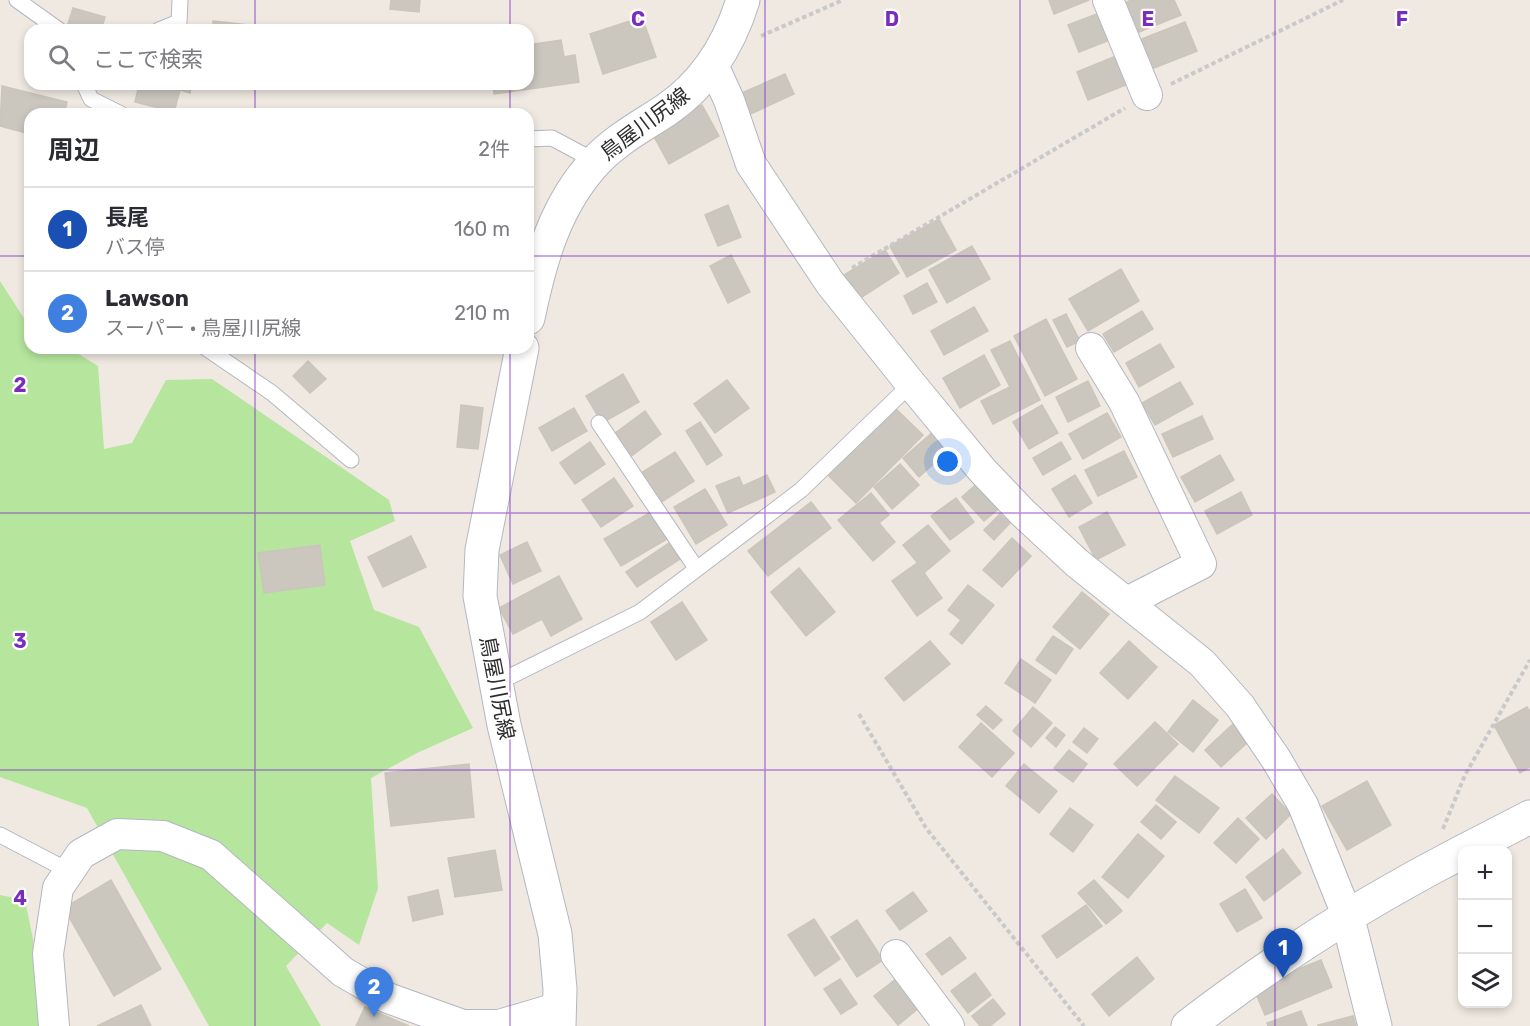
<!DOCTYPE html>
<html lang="ja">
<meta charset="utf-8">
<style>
body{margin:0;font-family:Rubik,"Noto Sans JP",sans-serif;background:#f7f7f7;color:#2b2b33}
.controls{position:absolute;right:18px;bottom:18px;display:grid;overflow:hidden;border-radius:12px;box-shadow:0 3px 9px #0003}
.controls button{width:54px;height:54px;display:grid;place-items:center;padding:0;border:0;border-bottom:2px solid #e1e1e2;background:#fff;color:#2b2b33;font:30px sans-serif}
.you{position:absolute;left:948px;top:462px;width:21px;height:21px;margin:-15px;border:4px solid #fff;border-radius:50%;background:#1a73e8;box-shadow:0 0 0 9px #1a73e833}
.badge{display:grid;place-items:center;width:39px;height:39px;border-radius:50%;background:#4264fb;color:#fff;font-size:20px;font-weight:700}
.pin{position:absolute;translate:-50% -50px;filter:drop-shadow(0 2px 3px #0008)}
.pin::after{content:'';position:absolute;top:32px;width:21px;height:18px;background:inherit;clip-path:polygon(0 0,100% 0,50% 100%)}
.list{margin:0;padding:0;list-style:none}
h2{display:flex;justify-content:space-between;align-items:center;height:78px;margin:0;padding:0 24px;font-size:26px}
h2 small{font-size:20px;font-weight:400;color:#7c7c81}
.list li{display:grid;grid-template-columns:39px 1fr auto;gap:18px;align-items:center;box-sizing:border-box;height:84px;padding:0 24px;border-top:2px solid #e1e1e2}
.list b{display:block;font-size:22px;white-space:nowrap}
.list p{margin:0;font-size:20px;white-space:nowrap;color:#7c7c81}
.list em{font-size:20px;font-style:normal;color:#7c7c81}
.icon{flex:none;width:33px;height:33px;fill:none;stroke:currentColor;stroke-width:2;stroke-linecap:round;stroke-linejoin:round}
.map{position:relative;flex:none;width:1530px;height:1026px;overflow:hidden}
.search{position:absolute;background:#fff;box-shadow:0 3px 9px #0003;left:24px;top:24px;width:510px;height:66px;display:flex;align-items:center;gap:15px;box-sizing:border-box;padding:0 21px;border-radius:18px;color:#7c7c81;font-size:22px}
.panel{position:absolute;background:#fff;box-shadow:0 3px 9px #0003;left:24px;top:108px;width:510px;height:246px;border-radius:18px}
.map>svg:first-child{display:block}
.green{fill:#b6e59e}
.building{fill:#cbc7bf;stroke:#cbc5ba;stroke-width:1.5}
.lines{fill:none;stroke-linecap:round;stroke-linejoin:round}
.service-casing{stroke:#b4b7c1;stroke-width:17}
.minor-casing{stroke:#b4b7c1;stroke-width:32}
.tertiary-casing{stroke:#b4b7c1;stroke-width:35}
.secondary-casing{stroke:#b4b7c1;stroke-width:35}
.path{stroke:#c9c9c9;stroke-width:4;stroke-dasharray:4.5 3;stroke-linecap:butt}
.service{stroke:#fff;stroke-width:15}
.minor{stroke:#fff;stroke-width:30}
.tertiary{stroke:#fff;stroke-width:33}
.secondary{stroke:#fff;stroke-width:33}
.grid{fill:none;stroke:#7b2cbf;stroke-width:1.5;stroke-opacity:0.55}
.labels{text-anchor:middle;stroke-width:4.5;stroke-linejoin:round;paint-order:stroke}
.street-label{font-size:21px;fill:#2e2e2e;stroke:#fff}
.grid-label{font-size:20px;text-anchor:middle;font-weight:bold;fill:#7b2cbf;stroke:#fff;stroke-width:4.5;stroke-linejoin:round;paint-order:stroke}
</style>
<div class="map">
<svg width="1530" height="1026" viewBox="0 0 1530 1026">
<rect width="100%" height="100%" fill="#efe9e1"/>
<g class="green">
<path d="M0,281L25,320L30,323V348H69L98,366L104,449L132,443L166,380L212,379L389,500L395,521L350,541L374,610L419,627L473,728L417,753L371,778L378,888L359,945L327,923L286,966L321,1026H209L87,808L0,777Z"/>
<path d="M0,895L25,900L33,939L39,1026H0Z"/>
</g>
<g class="building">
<path d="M391,0H420L419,12L390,9Z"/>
<path d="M1049,0H1089L1054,14Z"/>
<path d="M1131,0H1174L1181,15L1139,32L1127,2Z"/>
<path d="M73,8L105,17L101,30H66Z"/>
<path d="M1105,11L1115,38L1079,52L1068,25Z"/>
<path d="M642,17L656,57L603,74L590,34Z"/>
<path d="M213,21L249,25L248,30H213Z"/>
<path d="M1185,22L1197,51L1154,68L1142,39Z"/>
<path d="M257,25L287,27V30H257Z"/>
<path d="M561,40L564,57L575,55L579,82L494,94L493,84H528V45Z"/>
<path d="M1116,56L1128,84L1088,100L1077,72Z"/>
<path d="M785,74L794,94L744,117L735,96Z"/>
<path d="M136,84H192L190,93L180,90L174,112L135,102L139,85Z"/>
<path d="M2,86L67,102L64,114H30V134L0,126Z"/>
<path d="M702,105L719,136L669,164L652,133Z"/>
<path d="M728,205L741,237L718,246L705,215Z"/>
<path d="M939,219L956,250L907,277L890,246Z"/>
<path d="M972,246L990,279L947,303L929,270Z"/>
<path d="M885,250L899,273L859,299L844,275Z"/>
<path d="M731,255L750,292L728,303L710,266Z"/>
<path d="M1121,269L1139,301L1088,331L1069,299Z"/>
<path d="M927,283L937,302L913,314L904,296Z"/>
<path d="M974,307L988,331L944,355L931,331Z"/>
<path d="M1142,311L1153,329L1114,352L1103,334Z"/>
<path d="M1066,314L1080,341L1067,347L1053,320Z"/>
<path d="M1046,319L1077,379L1045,396L1014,336Z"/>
<path d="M1010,341L1040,400L993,424L981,401L1010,387L991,350Z"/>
<path d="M1160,344L1174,367L1139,387L1126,363Z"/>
<path d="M984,355L1000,385L960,408L943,378Z"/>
<path d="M308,361L326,379L310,393L293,376Z"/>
<path d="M623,374L639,402L602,423L586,396Z"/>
<path d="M727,380L749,408L715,433L694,404Z"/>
<path d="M1088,381L1100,406L1068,422L1056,397Z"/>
<path d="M1180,382L1193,404L1155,425L1142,403Z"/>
<path d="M461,405L483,408L478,449L457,447Z"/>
<path d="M1042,405L1058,433L1029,449L1013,422Z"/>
<path d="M574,408L587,431L552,451L539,428Z"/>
<path d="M895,408L923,435L856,503L828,475Z"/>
<path d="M645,411L661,434L630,457L614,434Z"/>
<path d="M1107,413L1121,437L1083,459L1069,434Z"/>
<path d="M1202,416L1213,439L1173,457L1162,434Z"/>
<path d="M700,422L722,455L707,465L686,431Z"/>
<path d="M934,431L950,449L919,477L903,458Z"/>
<path d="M590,442L605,464L575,484L560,463Z"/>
<path d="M1061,442L1071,459L1043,475L1033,458Z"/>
<path d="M1124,451L1137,477L1098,496L1085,470Z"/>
<path d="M675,452L694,481L660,503L641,473Z"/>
<path d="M1220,455L1234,480L1195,502L1181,477Z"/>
<path d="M900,464L919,485L892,509L874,487Z"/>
<path d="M767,475L775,492L728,513L716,486L739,477L743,486Z"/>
<path d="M1075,475L1092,503L1069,517L1052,489Z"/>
<path d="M614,478L633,506L601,527L582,500Z"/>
<path d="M981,480L1003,505L984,521L962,497Z"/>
<path d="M705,489L727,525L696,544L674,507Z"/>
<path d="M1241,492L1252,515L1217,534L1205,511Z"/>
<path d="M871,493L889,515L879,523L895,542L873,561L838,520Z"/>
<path d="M956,498L974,522L950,540L931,516Z"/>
<path d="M811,502L831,528L768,576L748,551Z"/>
<path d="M651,512L667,539L621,566L604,539Z"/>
<path d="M1107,512L1125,545L1096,560L1079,527Z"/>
<path d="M1000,514L1010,523L994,540L984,530Z"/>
<path d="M928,525L950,551L925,572L903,545Z"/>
<path d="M411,536L426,567L383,587L368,557Z"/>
<path d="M1012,538L1031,556L1002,587L983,570Z"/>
<path d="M527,542L541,571L513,584L500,555Z"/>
<path d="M669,543L680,559L637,587L626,572Z"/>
<path d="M320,545L325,585L264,593L258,553Z"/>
<path d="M917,563L942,598L917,616L892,581Z"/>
<path d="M799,568L835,612L806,636L771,592Z"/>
<path d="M559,576L582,619L551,636L542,619L513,634L499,608Z"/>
<path d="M968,585L994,605L962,644L950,634L961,620L948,610Z"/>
<path d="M1082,592L1109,614L1080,649L1053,627Z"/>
<path d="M682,602L707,640L676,660L651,622Z"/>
<path d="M1053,636L1073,649L1056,674L1036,660Z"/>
<path d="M930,641L950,664L904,701L885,678Z"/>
<path d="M1129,641L1157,667L1128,699L1100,673Z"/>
<path d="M1021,659L1051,680L1035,703L1005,683Z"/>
<path d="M1193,700L1218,720L1193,752L1168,732Z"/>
<path d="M986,706L1002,720L993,729L977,715Z"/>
<path d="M1033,707L1052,723L1031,747L1013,731Z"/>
<path d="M1527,707L1530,712V767L1520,773L1494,725Z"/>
<path d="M1155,722L1178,744L1137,786L1114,764Z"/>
<path d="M981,723L1014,753L992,777L959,747Z"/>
<path d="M1233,724L1249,741L1221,767L1205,750Z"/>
<path d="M1055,727L1065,735L1056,747L1046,738Z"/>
<path d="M1084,728L1098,739L1087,753L1073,742Z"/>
<path d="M1069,750L1087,764L1073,782L1054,768Z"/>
<path d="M469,764L474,817L391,826L385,773Z"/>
<path d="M1024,764L1057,791L1039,813L1006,786Z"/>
<path d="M1175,776L1219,808L1199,833L1156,800Z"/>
<path d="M1367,781L1391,825L1347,850L1322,806Z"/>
<path d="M1272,794L1291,814L1266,839L1246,818Z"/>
<path d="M1156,805L1176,822L1161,839L1141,822Z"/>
<path d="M1070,808L1093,825L1073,852L1050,834Z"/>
<path d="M1238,818L1259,839L1236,863L1214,843Z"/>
<path d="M1138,834L1164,856L1128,898L1102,877Z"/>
<path d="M1283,849L1301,873L1264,901L1246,877Z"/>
<path d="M495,850L502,890L455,897L448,858Z"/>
<path d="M111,880L161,969L114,996L64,908Z"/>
<path d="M1094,880L1122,911L1106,924L1078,893Z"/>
<path d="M1245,889L1262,918L1237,932L1220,904Z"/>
<path d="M438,890L443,914L413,921L408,897Z"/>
<path d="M913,892L927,911L900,930L886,911Z"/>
<path d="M1086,905L1102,926L1057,958L1042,936Z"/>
<path d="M814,919L840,959L815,976L788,935Z"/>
<path d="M857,920L883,960L857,977L831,937Z"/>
<path d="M950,937L966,958L942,975L926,954Z"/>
<path d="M1137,957L1154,979L1109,1016L1092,994Z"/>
<path d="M1321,960L1332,987L1265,1015L1253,987Z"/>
<path d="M975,973L991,995L968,1013L951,991Z"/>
<path d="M901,975L925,1003L898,1025L874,996Z"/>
<path d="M840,979L857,1004L841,1014L824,989Z"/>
<path d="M993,999L1005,1014L990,1026H980L972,1016Z"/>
<path d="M141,1005L151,1026H97Z"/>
<path d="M365,1007L409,1026H356Z"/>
<path d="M1301,1011L1307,1026H1268L1267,1023Z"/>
<path d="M1353,1016L1356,1026H1318V1025Z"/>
</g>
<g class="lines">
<defs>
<g id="service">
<path d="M17,0L59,30"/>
<path d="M159,30L179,22L180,0"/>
<path d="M84,84L91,99L121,114"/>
<path d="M528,139L552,138L595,161"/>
<path d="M206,348L272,393L351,460"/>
<path d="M599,423L696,568"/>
<path d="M495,684L640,612L801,490L911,384"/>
<path d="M0,835L69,871"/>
</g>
<g id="minor">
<path d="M1108,0L1147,95"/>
<path d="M713,65L729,100L751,164L830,283L911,384L982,470L1023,513L1077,563L1202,663L1240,706L1276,759L1303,805L1347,915"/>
<path d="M1091,348L1124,402L1201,564L1127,602"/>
<path d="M896,955L949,1026"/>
<path d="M54,1026L48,954L58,888L81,854L117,834L163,836L211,855L343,972L388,998L463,1025H499L560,1007"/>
</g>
<g id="tertiary">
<path d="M1466,850L1530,817"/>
<path d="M1347,915L1375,1026"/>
<path d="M1188,1026C1275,959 1365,902 1462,852"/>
</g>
<g id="secondary">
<path d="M528,318C540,260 555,205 596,161C617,139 642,126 666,110C706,83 729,45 743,0"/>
<path d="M522,348L482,550L480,596L504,725L555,934L560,989L559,1026"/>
</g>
</defs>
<use href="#service" class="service-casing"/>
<use href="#minor" class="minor-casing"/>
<use href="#tertiary" class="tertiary-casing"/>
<use href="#secondary" class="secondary-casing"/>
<g class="path">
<path d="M761,36L843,0"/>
<path d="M1171,84L1343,0"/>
<path d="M852,268L1125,108"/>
<path d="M859,714L926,828L1084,1026"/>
<path d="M1443,829L1465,775L1530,660"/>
</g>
<use href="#service" class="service"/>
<use href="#minor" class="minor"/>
<use href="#tertiary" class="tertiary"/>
<use href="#secondary" class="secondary"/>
</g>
<path class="grid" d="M255,0V30M510,0V30M765,0V1026M1020,0V1026M1275,0V1026M255,84V114M510,84V114M0,256H30M528,256H1530M255,348V1026M510,348V1026M0,513H1530M0,770H1530"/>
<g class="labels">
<g class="street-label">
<text transform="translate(645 124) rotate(-37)" y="7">鳥屋川尻線</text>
<text transform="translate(497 688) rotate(79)" y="7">鳥屋川尻線</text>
</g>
</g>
<g class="grid-label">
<text x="638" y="26">C</text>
<text x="892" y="26">D</text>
<text x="1148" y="26">E</text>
<text x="1402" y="26">F</text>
<text x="20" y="392">2</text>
<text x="20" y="648">3</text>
<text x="20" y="905">4</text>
</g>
</svg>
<div class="controls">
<button>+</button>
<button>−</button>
<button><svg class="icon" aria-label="layers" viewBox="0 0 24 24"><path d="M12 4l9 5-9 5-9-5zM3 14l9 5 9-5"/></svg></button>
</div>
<div class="you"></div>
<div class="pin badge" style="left:1283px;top:978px;background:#1a4fb4">1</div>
<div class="pin badge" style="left:374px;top:1017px;background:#3f7fe0">2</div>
<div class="search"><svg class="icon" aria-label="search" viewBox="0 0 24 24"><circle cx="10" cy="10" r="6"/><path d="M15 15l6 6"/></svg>ここで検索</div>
<section class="panel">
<h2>周辺<small>2件</small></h2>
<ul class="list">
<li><span class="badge" style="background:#1a4fb4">1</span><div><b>長尾</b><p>バス停</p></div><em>160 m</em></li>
<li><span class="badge" style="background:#3f7fe0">2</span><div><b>Lawson</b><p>スーパー · 鳥屋川尻線</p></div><em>210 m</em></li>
</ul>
</section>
</div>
